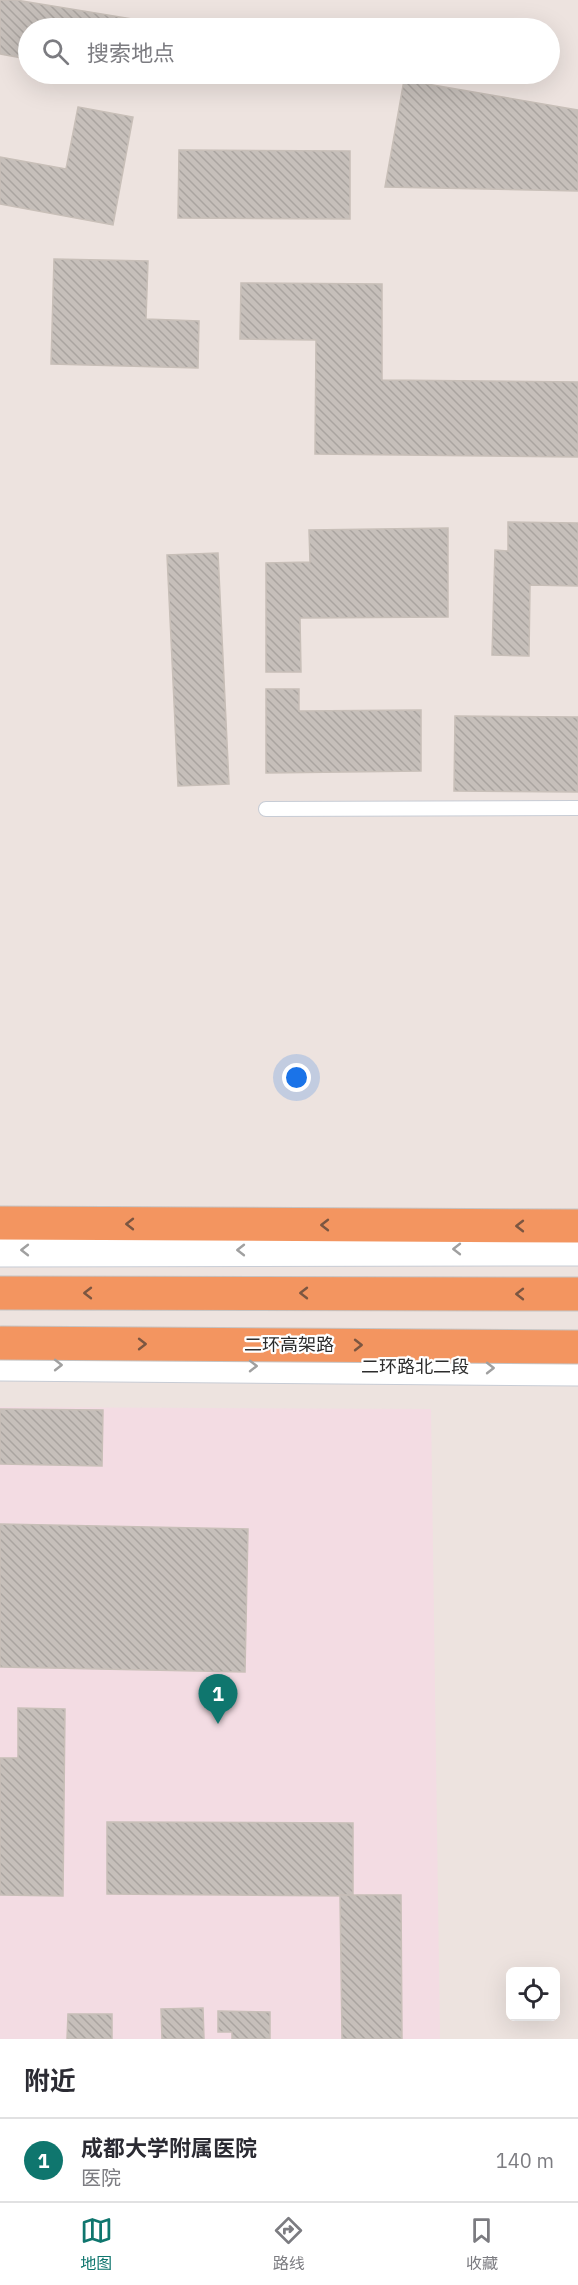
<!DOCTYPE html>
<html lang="zh">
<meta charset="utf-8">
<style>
body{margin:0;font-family:"IBM Plex Sans","Noto Sans SC",sans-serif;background:#f2f2f3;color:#2b2b33}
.controls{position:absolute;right:18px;bottom:18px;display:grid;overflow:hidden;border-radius:9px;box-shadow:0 6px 24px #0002}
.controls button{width:54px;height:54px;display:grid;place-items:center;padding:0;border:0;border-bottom:2px solid #e1e1e2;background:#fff;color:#2b2b33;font:30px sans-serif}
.you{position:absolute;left:297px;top:1078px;width:21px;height:21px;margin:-15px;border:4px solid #fff;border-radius:50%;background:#1a73e8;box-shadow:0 0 0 9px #1a73e833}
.badge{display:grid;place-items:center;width:39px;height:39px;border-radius:50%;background:#0f766e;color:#fff;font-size:20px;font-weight:700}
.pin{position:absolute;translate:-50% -50px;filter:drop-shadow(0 2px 3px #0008)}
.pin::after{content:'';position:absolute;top:32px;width:21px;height:18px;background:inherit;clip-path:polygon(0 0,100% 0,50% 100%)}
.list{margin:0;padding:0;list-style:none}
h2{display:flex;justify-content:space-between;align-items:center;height:78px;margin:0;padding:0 24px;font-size:26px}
h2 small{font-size:20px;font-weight:400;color:#7c7c81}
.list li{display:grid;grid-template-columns:39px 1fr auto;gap:18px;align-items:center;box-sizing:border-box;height:84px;padding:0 24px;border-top:2px solid #e1e1e2}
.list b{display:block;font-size:22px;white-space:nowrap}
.list p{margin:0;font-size:20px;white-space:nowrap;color:#7c7c81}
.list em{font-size:20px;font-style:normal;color:#7c7c81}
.icon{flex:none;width:33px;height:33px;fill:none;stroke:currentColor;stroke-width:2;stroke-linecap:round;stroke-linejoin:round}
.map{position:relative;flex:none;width:578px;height:2039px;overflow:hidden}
.search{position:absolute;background:#fff;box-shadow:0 6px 24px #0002;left:18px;right:18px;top:18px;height:66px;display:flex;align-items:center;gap:15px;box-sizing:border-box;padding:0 21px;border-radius:33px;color:#7c7c81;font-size:22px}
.sheet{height:162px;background:#fff}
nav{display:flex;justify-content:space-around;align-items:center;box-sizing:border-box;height:84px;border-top:2px solid #e1e1e2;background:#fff;font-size:16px;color:#7c7c81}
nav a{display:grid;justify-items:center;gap:3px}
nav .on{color:#0f766e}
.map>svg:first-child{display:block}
.medical{fill:#f3dce3}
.building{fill:url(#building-back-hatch);stroke:#c8bfb8;stroke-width:1.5}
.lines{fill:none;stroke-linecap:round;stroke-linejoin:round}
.service-casing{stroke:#c7ccd5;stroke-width:16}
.secondary-casing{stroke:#c7ccd5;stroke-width:35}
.trunk-casing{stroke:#c4c4c4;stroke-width:35}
.service{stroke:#fff;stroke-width:14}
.secondary{stroke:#fff;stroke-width:33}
.trunk{stroke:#f39560;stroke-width:33}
.trunk-bridge-casing{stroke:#c4c4c4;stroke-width:35;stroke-linecap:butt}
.trunk-bridge{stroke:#f39560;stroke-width:33}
.oneway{stroke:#7c5641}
.oneway2{stroke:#a0a0a0}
.labels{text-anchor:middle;stroke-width:4.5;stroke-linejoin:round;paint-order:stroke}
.street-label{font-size:18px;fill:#2c2c2c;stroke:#fff}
</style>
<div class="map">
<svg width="578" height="2039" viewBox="0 0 578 2039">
<defs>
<pattern id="building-back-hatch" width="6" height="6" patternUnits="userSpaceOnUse" patternTransform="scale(1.5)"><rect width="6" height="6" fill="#c6bfba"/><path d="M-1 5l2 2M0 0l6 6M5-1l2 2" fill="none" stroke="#aaa4a0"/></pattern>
</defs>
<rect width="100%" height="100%" fill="#ede3df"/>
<path class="medical" d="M0,1407L431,1409L440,2039H0Z"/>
<g class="building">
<path d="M0,0H16L145,21L143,28H28V59L0,54Z"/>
<path d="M404,80L578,110V191L385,187Z"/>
<path d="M78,107L133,117L113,225L0,204V157L66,169Z"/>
<path d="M179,150L350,151V219L178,218Z"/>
<path d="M54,259L148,261L146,319L199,321L198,368L51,364Z"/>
<path d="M241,283L382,284V380L578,382V457L315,454L316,340L240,339Z"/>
<path d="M508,522L578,523V586L530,585L529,656L492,655L495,550L508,551Z"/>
<path d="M448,528V617L300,618L301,672H266V563L310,562L309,530Z"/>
<path d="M218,553L229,784L178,786L167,555Z"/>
<path d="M266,689H299V711L421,710V771L266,773Z"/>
<path d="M455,716L578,717V792L454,791Z"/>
<path d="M0,1409L103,1410L102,1466L0,1464Z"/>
<path d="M0,1524L248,1529L245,1672L0,1667Z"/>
<path d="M18,1708L65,1709L63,1896L0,1895V1758H18Z"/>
<path d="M107,1822L353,1823V1896L107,1894Z"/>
<path d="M340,1895H401L402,2039H342Z"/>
<path d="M203,2008L204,2039H162L161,2009Z"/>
<path d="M218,2011L270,2012V2039H232V2032H218Z"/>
<path d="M68,2014H112V2039H67Z"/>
</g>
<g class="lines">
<defs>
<path id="service" d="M266,809L578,808"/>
<g id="secondary">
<path d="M0,1250L578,1249"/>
<path d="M0,1364L578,1369"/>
</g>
<g id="trunk">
<path d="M0,1223L578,1226"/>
<path d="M0,1293L578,1294"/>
</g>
</defs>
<use href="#service" class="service-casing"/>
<use href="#secondary" class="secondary-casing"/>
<use href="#trunk" class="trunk-casing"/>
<use href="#service" class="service"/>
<use href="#secondary" class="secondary"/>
<use href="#trunk" class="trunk"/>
<defs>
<path id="trunk-bridge" d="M0,1343L578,1347"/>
</defs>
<use href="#trunk-bridge" class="trunk-bridge-casing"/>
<use href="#trunk-bridge" class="trunk-bridge"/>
</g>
<defs><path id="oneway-chevron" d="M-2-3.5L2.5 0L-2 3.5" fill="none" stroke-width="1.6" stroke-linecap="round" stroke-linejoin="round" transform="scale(1.5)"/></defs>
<g class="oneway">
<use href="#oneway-chevron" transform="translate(130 1224) rotate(-180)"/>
<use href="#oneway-chevron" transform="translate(325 1225) rotate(-180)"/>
<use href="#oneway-chevron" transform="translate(520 1226) rotate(-180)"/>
<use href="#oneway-chevron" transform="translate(88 1293) rotate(-180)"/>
<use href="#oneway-chevron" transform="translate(304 1293) rotate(-180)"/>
<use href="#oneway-chevron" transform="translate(520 1294) rotate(-180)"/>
<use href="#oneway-chevron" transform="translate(142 1344)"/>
<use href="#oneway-chevron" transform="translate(358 1345)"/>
</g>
<g class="oneway2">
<use href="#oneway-chevron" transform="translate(457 1249) rotate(180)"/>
<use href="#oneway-chevron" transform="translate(25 1250) rotate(180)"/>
<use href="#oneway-chevron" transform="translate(241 1250) rotate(180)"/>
<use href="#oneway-chevron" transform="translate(58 1365)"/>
<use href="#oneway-chevron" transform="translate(253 1366)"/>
<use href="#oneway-chevron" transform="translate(490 1368)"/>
</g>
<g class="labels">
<g class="street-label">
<text x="289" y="1351">二环高架路</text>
<text x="415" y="1373">二环路北二段</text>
</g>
</g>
</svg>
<div class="controls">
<button><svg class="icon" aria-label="locate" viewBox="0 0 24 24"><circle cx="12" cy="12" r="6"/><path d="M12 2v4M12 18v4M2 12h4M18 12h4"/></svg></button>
</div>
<div class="you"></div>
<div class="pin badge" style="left:218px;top:1724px">1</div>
<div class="search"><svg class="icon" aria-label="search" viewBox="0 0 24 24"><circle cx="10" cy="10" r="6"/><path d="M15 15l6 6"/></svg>搜索地点</div>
</div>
<section class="sheet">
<h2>附近<small></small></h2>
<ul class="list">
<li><span class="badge">1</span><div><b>成都大学附属医院</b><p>医院</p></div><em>140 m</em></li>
</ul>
</section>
<nav>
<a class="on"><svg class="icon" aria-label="map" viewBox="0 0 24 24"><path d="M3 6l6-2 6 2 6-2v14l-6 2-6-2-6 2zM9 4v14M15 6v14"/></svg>地图</a>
<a><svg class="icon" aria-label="directions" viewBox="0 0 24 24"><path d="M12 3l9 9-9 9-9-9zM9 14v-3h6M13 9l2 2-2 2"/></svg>路线</a>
<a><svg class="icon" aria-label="saved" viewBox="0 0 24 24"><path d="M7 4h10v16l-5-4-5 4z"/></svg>收藏</a>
</nav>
